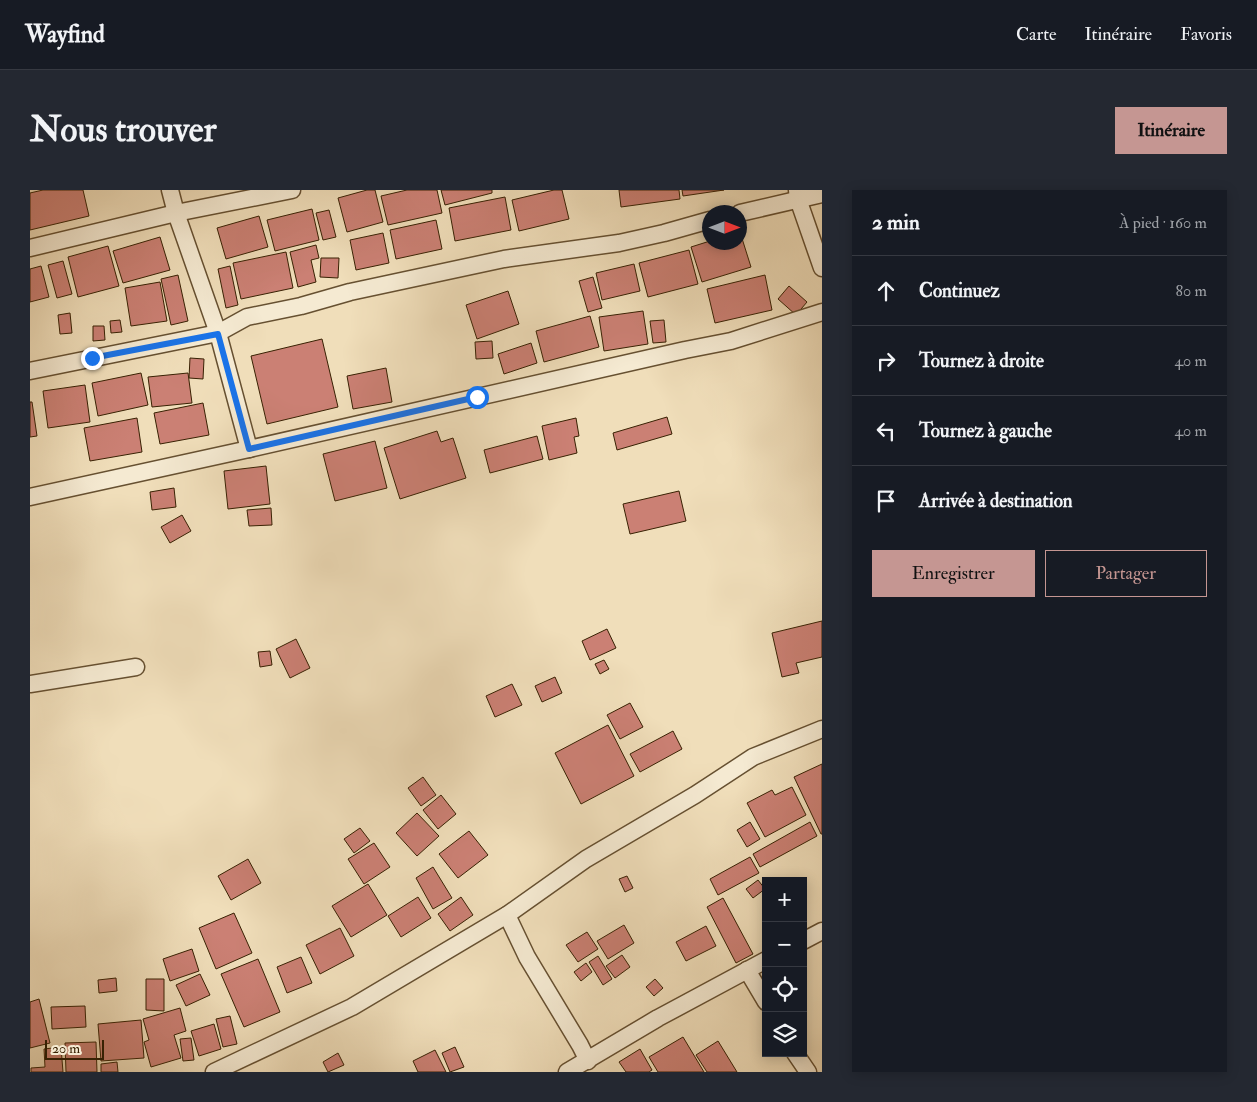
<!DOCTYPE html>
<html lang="fr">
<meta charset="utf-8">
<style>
body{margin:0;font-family:"IM FELL Double Pica",serif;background:#242831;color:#f1f3f6}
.controls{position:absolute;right:15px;bottom:15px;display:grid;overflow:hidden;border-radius:0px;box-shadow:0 2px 12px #0003}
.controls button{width:45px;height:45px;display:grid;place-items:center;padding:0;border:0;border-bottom:1px solid #363941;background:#171b24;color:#f1f3f6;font:25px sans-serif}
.compass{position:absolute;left:672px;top:15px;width:45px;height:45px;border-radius:50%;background:#171b24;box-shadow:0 2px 12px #0003;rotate:90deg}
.scale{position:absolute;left:15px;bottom:12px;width:59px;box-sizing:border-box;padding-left:5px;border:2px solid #382103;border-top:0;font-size:14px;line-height:18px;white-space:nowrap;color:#382103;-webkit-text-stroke:4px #f5ead2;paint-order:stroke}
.stop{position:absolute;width:15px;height:15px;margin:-11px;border:4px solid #1a73e8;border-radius:50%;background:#fff}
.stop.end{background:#1a73e8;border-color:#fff;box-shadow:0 1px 5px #0008}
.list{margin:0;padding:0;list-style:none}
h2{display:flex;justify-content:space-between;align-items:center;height:65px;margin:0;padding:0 20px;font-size:21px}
h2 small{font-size:16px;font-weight:400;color:#9ea1a6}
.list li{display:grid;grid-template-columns:32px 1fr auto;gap:15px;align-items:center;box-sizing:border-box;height:70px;padding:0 20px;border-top:1px solid #363941}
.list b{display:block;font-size:19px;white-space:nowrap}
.list em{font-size:16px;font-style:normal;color:#9ea1a6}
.actions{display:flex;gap:10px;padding:15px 20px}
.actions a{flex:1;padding:11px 0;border:1px solid #c59692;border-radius:0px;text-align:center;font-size:18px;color:#c59692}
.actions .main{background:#c59692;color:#111}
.icon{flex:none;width:28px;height:28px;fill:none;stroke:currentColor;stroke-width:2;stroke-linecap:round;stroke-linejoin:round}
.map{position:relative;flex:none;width:792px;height:882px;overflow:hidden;border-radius:0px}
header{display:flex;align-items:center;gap:30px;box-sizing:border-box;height:70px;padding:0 25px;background:#171b24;border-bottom:1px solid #363941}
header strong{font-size:24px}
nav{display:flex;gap:28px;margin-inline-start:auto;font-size:18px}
.intro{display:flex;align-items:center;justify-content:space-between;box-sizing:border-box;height:120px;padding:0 30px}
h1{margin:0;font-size:35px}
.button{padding:12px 22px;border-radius:0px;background:#c59692;color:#111;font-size:18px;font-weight:700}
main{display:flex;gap:30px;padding:0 30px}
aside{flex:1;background:#171b24;border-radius:0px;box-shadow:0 2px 12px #0003}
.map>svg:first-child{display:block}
.building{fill:#cb8074;stroke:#382103}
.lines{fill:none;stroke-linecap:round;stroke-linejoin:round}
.street-casing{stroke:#665031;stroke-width:19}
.street{stroke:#f5ead2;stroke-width:16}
.route{stroke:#1a73e8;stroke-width:6}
</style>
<header>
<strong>Wayfind</strong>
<nav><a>Carte</a><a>Itinéraire</a><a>Favoris</a></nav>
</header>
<div class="intro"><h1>Nous trouver</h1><a class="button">Itinéraire</a></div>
<main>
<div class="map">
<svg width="792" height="882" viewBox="0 0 792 882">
<rect width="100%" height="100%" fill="#f0deba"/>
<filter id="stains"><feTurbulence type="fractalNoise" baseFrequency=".004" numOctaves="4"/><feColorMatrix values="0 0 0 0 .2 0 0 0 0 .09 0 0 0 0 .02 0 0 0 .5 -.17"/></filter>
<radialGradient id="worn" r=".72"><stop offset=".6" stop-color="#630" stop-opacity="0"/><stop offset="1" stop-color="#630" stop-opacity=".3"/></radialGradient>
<g class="building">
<path d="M13,0H53L59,26L0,40V3Z"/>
<path d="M337,0H345L353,32L317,42L308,8Z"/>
<path d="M377,0H407L412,23L358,35L351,6Z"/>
<path d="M411,0H462V3L415,15Z"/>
<path d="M524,0H532L539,29L489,41L482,10Z"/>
<path d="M589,0H649L650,9L591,17Z"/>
<path d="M652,0H694L653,6Z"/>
<path d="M475,7L481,40L425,51L419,18Z"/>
<path d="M282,19L289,50L245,61L237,30Z"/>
<path d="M299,20L306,47L293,50L286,23Z"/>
<path d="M229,26L238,57L196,69L187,38Z"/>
<path d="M406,30L412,59L366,69L360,40Z"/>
<path d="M710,42L721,77L672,92L661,57L680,51V52H710Z"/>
<path d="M353,43L359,73L326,80L320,50Z"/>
<path d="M130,47L140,80L93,93L83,61Z"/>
<path d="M286,55L289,68L281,70L286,92L268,97L260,62Z"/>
<path d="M78,56L89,96L48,107L38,67Z"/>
<path d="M659,60L668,94L618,107L609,73Z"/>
<path d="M256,62L263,98L211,109L203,73Z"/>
<path d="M291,68H309L308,88L290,87Z"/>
<path d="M33,71L42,104L27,108L18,75Z"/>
<path d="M604,74L610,101L572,110L566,83Z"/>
<path d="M11,76L19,107L0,112V79Z"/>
<path d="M200,76L208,115L196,118L188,79Z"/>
<path d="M148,85L158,131L141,135L131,89Z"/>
<path d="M735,85L742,120L685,133L677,99Z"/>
<path d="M563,87L572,118L558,122L549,91Z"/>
<path d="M130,92L137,131L101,136L95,98Z"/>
<path d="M759,96L777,112L766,125L748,109Z"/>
<path d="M478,101L489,134L447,149L436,115Z"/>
<path d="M613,121L618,154L574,161L569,127Z"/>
<path d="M40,123L42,143L30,144L28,125Z"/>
<path d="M560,126L569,157L514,172L506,141Z"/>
<path d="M90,130L92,142L81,143L80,131Z"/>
<path d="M634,130L636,152L623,153L620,131Z"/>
<path d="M63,136H74L75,150L63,151Z"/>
<path d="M292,149L308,217L237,234L221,166Z"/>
<path d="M462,151L463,168L446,169L445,152Z"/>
<path d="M501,153L507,173L474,184L468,164Z"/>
<path d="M160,168L174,169L173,189L159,188Z"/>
<path d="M356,178L362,212L323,219L317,186Z"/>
<path d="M111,183L118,215L68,226L62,193Z"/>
<path d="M158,183L162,213L122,217L118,187Z"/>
<path d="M55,195L60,232L18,238L13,201Z"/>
<path d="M0,212H2L7,246L0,247Z"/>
<path d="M173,213L179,245L130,254L124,223Z"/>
<path d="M637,227L642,244L587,260L583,243Z"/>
<path d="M107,228L112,262L60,271L54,238Z"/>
<path d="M546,228L549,246L544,247L547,263L519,270L512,236Z"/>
<path d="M407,241L411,252L423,248L436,288L370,309L354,258Z"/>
<path d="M507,246L513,269L460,283L454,260Z"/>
<path d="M345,251L357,298L305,311L293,264Z"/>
<path d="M236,276L240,314L198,319L194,281Z"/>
<path d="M144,298L146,317L122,320L120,302Z"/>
<path d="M649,301L656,331L600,344L593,314Z"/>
<path d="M241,318L242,335L219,336L217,320Z"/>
<path d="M152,325L161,341L140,353L131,337Z"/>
<path d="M792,431V467L766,473L769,483L752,487L742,443Z"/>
<path d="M577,439L586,458L560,470L552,451Z"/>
<path d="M266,449L280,478L260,488L246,459Z"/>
<path d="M240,461L242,475L230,477L228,462Z"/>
<path d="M574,470L579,479L570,484L565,474Z"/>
<path d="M525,487L532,503L512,512L505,496Z"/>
<path d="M482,494L492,515L465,527L456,506Z"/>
<path d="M600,513L613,537L590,549L577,525Z"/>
<path d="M578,535L604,586L551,614L525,563Z"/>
<path d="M643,541L652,559L610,582L600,564Z"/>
<path d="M792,574V644H791L764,587Z"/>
<path d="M393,587L406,605L391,616L378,598Z"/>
<path d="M762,597L776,625L735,647L717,613L742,600L745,605Z"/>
<path d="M411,605L426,624L408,639L393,620Z"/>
<path d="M387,623L409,646L387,666L366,643Z"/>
<path d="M720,632L730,649L717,657L707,640Z"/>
<path d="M780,632L787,646L730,677L723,664Z"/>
<path d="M330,638L340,651L324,663L314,649Z"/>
<path d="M439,641L458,665L428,688L409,664Z"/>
<path d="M344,653L360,677L334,694L318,669Z"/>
<path d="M720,667L729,683L688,705L680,689Z"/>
<path d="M218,669L231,693L201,710L188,686Z"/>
<path d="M403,677L422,708L403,719L386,688Z"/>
<path d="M597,686L603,698L595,702L589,689Z"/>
<path d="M728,690L735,699L723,708L716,699Z"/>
<path d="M338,694L357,725L321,747L302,716Z"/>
<path d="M388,707L401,728L371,747L358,726Z"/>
<path d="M431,707L443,725L420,741L408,724Z"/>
<path d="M693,708L723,764L706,773L677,717Z"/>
<path d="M204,723L222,763L186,779L169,738Z"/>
<path d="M594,735L604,753L578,769L567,751Z"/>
<path d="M676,736L686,756L656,771L646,752Z"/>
<path d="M310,738L324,766L290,784L276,755Z"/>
<path d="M557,742L568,759L548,772L536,755Z"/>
<path d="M162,759L169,781L140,791L133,769Z"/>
<path d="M592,765L600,777L585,788L576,776Z"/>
<path d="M568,766L582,789L573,795L559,772Z"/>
<path d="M271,767L282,793L257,803L247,777Z"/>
<path d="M228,769L250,822L214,837L191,784Z"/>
<path d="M556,773L562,782L551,791L544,782Z"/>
<path d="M170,784L180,805L156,816L146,795Z"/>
<path d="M86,788L87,801L69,803L68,790Z"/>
<path d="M116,789H134V821L116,820Z"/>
<path d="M625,789L633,798L624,806L616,797Z"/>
<path d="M9,809L20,853L0,858V812Z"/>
<path d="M55,816L56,837L22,839L21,817Z"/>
<path d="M150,818L156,841L144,845L151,868L121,877L114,852L119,850L113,829Z"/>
<path d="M200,826L207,854L193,857L186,829Z"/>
<path d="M111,830L114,868L71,871L68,834Z"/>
<path d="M184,834L191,859L169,866L161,841Z"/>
<path d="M653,847L674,882H628L619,867Z"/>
<path d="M161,848L164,870L153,871L150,849Z"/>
<path d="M688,851L707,882H677L666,865Z"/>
<path d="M66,852L67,882H36L35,853Z"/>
<path d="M31,857L33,882H1V878L15,877L14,859Z"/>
<path d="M425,857L434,877L420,882L412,863Z"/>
<path d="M610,859L622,880L619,882H596L589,872Z"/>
<path d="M405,860L416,882H388L383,871Z"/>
<path d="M308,863L314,875L298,882L293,872Z"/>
<path d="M87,872L88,882H71V874Z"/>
</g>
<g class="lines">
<defs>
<g id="street">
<path d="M140,0L146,23L188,143L219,259"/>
<path d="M767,0L768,9L792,78"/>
<path d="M710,23L792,4"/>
<path d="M0,58L146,23L262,0"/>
<path d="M0,181L188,143L217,127L271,116L320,102L474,69L589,53L634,43L680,30"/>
<path d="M0,307L219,259L655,160L701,151L792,122"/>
<path d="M0,494L106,477"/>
<path d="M477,725L497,767L550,855L558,871"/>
<path d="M773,751L792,741"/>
<path d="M717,780L736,812"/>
<path d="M765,863L778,882"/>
<path d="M184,882L322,817L477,725L556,669L665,605L723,567L792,539"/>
<path d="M537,882L628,828L736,770"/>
</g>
</defs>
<use href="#street" class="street-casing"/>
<use href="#street" class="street"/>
</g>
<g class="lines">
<path class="route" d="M62,168L188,144L219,259L447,207"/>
</g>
<rect width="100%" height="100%" filter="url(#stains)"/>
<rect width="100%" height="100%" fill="url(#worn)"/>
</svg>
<div class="controls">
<button>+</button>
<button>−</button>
<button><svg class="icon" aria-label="locate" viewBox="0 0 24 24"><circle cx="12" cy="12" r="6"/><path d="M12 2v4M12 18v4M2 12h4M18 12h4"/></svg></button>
<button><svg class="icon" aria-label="layers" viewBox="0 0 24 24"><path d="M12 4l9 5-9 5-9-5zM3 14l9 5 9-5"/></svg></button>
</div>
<svg class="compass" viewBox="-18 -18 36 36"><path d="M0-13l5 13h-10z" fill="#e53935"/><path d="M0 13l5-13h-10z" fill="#9ea1a6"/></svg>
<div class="scale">20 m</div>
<div class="stop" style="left:447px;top:207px"></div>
<div class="stop end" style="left:62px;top:168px"></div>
</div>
<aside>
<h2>2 min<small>À pied · 160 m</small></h2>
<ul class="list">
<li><svg class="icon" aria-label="ahead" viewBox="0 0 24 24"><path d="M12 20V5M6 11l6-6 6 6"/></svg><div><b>Continuez</b></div><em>80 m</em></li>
<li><svg class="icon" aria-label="right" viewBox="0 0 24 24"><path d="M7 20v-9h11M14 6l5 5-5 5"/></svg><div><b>Tournez à droite</b></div><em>40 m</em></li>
<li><svg class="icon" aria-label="left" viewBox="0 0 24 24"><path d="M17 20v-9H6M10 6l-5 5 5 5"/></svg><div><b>Tournez à gauche</b></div><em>40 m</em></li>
<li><svg class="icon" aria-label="arrive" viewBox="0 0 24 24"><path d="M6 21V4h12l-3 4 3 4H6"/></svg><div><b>Arrivée à destination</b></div></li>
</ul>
<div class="actions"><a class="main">Enregistrer</a><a>Partager</a></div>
</aside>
</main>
